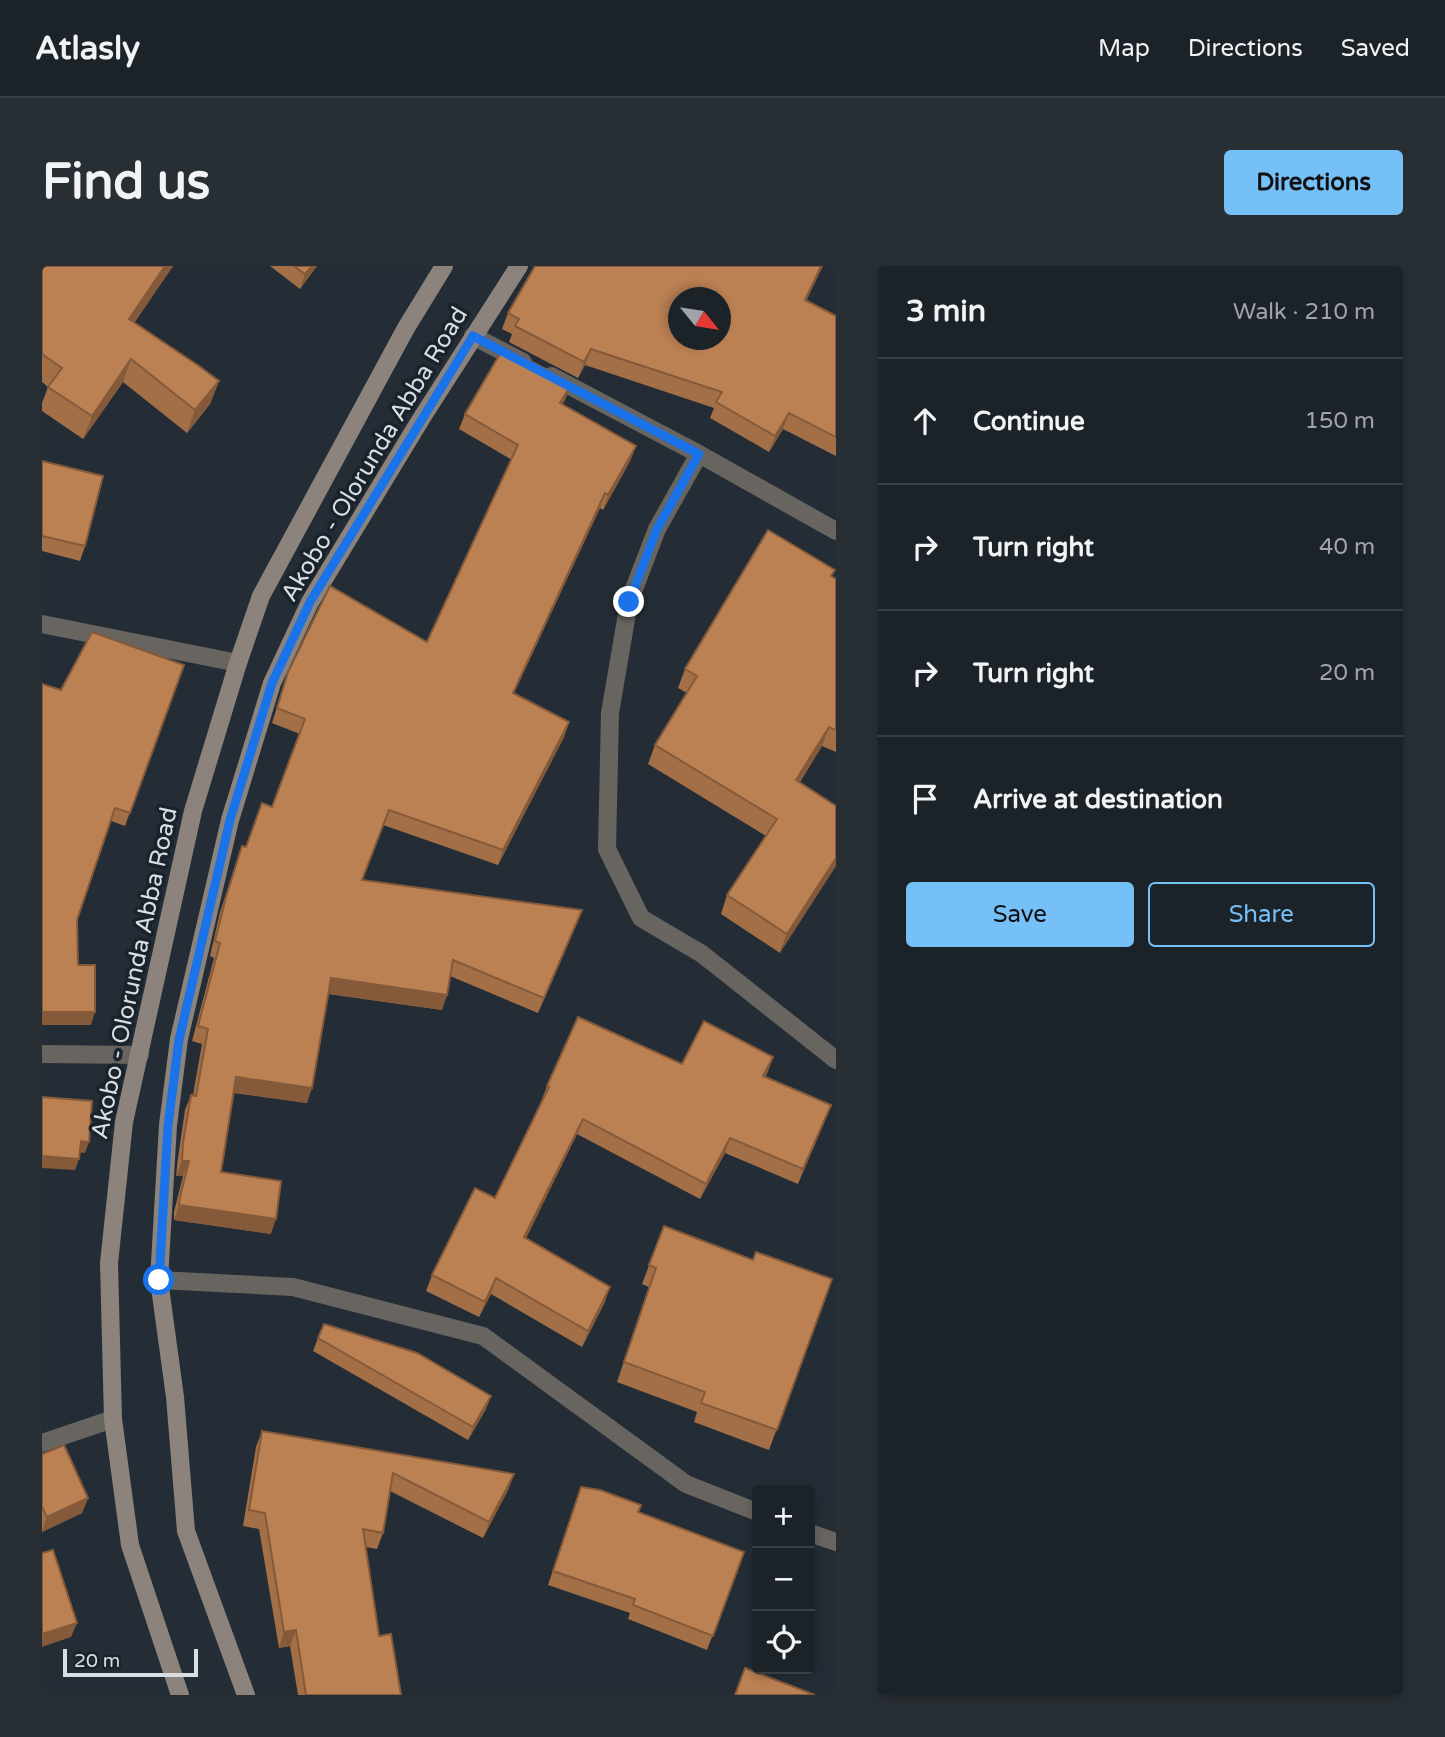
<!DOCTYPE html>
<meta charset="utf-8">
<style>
body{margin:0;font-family:"Varela Round",sans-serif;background:#282f34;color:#f1f3f6}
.controls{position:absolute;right:21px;bottom:21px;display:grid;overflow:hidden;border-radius:7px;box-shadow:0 4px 10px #0003}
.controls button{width:63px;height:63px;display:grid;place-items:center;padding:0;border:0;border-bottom:2px solid #393f45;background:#1b2228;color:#f1f3f6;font:35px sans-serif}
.compass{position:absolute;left:626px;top:21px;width:63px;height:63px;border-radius:50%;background:#1b2228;box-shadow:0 4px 10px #0003;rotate:120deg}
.scale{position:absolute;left:21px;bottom:18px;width:135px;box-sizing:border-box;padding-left:7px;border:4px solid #d8dee3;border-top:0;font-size:19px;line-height:24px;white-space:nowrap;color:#d8dee3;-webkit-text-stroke:5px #1a232b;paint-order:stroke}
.stop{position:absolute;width:21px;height:21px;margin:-16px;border:5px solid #1a73e8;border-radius:50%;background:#fff}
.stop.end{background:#1a73e8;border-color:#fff;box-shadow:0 2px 7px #0008}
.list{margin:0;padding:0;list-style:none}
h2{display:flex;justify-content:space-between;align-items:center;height:91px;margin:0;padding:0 28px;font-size:30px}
h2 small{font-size:23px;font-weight:400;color:#a0a4a8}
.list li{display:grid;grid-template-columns:46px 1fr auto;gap:21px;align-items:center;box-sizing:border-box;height:126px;padding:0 28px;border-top:2px solid #393f45}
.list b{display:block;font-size:26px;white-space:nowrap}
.list em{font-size:23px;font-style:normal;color:#a0a4a8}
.actions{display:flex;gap:14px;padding:21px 28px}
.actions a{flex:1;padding:16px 0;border:2px solid #75c0f6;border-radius:7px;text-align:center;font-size:24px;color:#75c0f6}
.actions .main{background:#75c0f6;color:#111}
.icon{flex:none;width:38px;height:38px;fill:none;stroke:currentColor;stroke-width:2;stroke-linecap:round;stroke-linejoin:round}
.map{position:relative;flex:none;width:794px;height:1429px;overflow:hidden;border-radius:7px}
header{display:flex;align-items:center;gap:42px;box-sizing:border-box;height:98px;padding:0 35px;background:#1b2228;border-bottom:2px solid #393f45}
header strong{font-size:33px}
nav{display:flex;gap:38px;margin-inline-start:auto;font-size:24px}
.intro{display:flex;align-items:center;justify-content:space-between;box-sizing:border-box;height:168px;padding:0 42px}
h1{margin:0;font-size:49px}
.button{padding:18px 32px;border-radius:7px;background:#75c0f6;color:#111;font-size:24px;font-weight:700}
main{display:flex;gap:42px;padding:0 42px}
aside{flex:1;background:#1b2228;border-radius:7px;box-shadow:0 4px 10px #0003}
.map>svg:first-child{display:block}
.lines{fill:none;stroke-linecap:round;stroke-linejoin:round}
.minor{stroke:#68645f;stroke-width:18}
.tertiary{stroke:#68645f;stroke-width:18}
.secondary{stroke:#8b837c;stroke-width:18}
.wall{fill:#a26f47}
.shaded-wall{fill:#845a3a}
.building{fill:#bc8153;stroke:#845a3a;stroke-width:2;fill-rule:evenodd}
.route{stroke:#1a73e8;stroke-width:9}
.labels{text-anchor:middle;stroke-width:7;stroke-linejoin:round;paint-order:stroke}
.street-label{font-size:24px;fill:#d8dee3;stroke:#1a232b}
</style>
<header>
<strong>Atlasly</strong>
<nav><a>Map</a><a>Directions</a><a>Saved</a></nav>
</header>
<div class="intro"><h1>Find us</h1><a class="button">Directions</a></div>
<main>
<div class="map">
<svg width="794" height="1429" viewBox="0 0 794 1429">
<rect width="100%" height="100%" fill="#242d36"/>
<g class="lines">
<g class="minor">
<path d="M431,70L481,96"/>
<path d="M509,110L657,188L794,265"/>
<path d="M657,188L615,263L587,336L568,447L565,583L599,652L660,688L794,794"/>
<path d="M0,358L196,397"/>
<path d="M0,788L98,789"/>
<path d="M117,1014L251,1021L441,1070L644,1218L715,1246"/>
<path d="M768,1267L794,1276"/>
</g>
<path class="tertiary" d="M0,1177L71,1153"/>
<g class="secondary">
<path d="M138,1429L88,1279L71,1153L67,997L82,856L151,545L196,397L219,330L364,62L402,0"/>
<path d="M204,1429L144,1265L133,1131L117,1014L126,859L137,773L188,554L230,417L268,336L379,153L477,0"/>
</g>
</g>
<g class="wall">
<path d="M0,0H131L92,57L177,115L168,138L145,167L81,116L41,173L0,145V137L6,121L0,116Z"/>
<path d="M228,0H275L258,23Z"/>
<path d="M764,35L794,50V190L741,163L727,186L668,152L672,142L543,99L536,112L467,76L470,68L460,63L466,47Z"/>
<path d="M524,132L520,138L594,180L588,195L561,244L558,242L472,427L527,456L522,471L456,599L341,559L320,614L534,659L496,747L408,710L400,744L286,728L265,837L192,827L179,906L229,968L132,954V946L141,910H134L136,892L143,844L149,829H151L160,778L150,775L172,692L168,690L178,646L200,580L204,581L230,541L258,468L230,457L246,406L385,376L470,194L417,163L423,148Z"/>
<path d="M0,195L43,280L38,295L0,285Z"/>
<path d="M790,311L794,313V486L780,480L758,516L794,540L738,687L679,648L685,629L724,570L606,498L613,479L645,427L636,422L643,403Z"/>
<path d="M142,399L83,560L69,555L35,654L36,699L49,759H0V418L19,424Z"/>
<path d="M731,791L723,811L789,839L756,918L683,887L658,933L535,868L484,972L563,1036L540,1081L449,1028L437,1051L384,1025L390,1009L453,932L499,836L505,820L640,798Z"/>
<path d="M622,960L711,994L790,1013L727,1184L652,1156L655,1146L575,1116L607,1021L600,1018Z"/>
<path d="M276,1072L444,1143L426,1174L271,1085Z"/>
<path d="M220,1165L472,1208L466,1224L441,1272L348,1225L341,1267L335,1283L324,1281L337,1370L359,1429H256L248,1380L237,1382L217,1263L201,1260L214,1181Z"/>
<path d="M0,1188L46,1232L40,1247L0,1266Z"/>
<path d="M539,1221L596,1246L702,1286L665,1384L586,1353L588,1347L506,1319Z"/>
</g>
<g class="shaded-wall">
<path d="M123,0H131L79,76L87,53Z"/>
<path d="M270,0H275L258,23L263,8Z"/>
<path d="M779,0H781L757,50L763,34Z"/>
<path d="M549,83L543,99L536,112L542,96Z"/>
<path d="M89,93L81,116L41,173L50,150Z"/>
<path d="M177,115L168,138L145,167L153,144Z"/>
<path d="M530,117L524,132L513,152L518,137Z"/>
<path d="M747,147L741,163L727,186L733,170Z"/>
<path d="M594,180L588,195L561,244L566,229Z"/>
<path d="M563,227L558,242L465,442L471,427Z"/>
<path d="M527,456L522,471L456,599L461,584Z"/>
<path d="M787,461L780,480L747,533L754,514Z"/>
<path d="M794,592V600L738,687L745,668Z"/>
<path d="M540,644L534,659L496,747L502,732Z"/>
<path d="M289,712L405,729L400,744L283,727Z"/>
<path d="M0,746H53L49,759H0Z"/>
<path d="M731,791L726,806L715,826L721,810Z"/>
<path d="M194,811L270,822L265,837L189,826Z"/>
<path d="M789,839L783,855L756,918L761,903Z"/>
<path d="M541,853L535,868L477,987L482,971Z"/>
<path d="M688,872L683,887L658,933L664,918Z"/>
<path d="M39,875L47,876L43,887L35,886Z"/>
<path d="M0,890L37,893L33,904L0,902Z"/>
<path d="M140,895H147L141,910H134Z"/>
<path d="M137,939L234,953L229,968L132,954Z"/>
<path d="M454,1012L449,1028L437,1051L443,1036Z"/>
<path d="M568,1021L563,1036L540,1081L546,1065Z"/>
<path d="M449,1130L444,1143L426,1174L431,1161Z"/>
<path d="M472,1208L466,1224L441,1272L447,1256Z"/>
<path d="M46,1232L40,1247L0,1266L5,1251Z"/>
<path d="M35,1357L29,1371L0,1381V1368Z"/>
<path d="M254,1364L248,1380L237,1382L242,1366Z"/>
</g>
<g class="building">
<path d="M0,0H123L87,53L157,100L177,115L153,144L89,93L50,150L6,121L20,102L0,88Z"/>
<path d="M252,0H270L263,8Z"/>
<path d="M493,0H779L763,34L794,50V171L747,147L733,170L674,136L680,126L549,83L542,96L473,60L477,53L466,47ZM636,32H678V74H636Z"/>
<path d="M462,81L530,117L518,137L594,180L566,229L563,227L471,427L527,456L461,584L347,544L320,614L540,644L502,732L411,694L405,729L289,712L270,822L194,811L179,906L239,915L234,953L137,939L138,931L147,895H140L141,877L149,829L154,830L166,763L156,760L178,677L173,675L184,631L200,580L204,581L220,537L230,541L263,453L235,442L246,406L288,320L385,376L476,179L423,148Z"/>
<path d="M0,195L61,210L43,280L0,270Z"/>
<path d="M726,264L793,304L789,310L794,313V464L787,461L754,514L794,540V592L745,668L685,629L735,553L613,479L655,410L643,403Z"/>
<path d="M50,366L142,399L88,547L73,542L35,654L36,699H53V746H0V418L19,424Z"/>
<path d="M536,751L640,798L662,755L731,791L721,810L789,839L761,903L688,872L664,918L541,853L482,971L568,1021L546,1065L454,1012L443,1036L390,1009L433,922L453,932L507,821L505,820Z"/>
<path d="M0,831L50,835L47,876L39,875L37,893L0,890Z"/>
<path d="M622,960L711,994L714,986L790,1013L735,1164L659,1137L663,1126L582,1096L614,1002L607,999Z"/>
<path d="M282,1058L375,1087L449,1130L431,1161L276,1072Z"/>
<path d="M220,1165L472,1208L447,1256L351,1207L341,1267L321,1263L337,1370L349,1368L359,1429H264L254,1364L242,1366L223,1247L207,1244Z"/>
<path d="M22,1179L46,1232L5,1251L0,1241V1188Z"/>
<path d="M539,1221L558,1224L599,1239L596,1246L702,1286L671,1370L591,1339L593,1333L511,1305Z"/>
<path d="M11,1284L35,1357L0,1368V1287Z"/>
<path d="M703,1402L773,1429H693Z"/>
</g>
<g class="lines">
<path class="route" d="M117,1014L126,859L137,774L188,554L230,417L268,336L431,70L657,188L615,263L587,336"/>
</g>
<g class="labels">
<g class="street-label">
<text transform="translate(332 188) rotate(-59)" y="8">Akobo - Olorunda Abba Road</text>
<text transform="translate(92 707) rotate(-78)" y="8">Akobo - Olorunda Abba Road</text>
</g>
</g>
</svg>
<div class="controls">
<button>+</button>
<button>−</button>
<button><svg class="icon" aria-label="locate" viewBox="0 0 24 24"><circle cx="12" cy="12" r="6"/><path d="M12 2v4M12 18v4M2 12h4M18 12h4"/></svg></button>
</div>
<svg class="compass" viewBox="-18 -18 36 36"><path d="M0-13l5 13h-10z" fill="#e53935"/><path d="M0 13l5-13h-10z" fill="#a0a4a8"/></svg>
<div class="scale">20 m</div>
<div class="stop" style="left:117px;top:1014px"></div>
<div class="stop end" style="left:587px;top:336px"></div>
</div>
<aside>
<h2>3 min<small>Walk · 210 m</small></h2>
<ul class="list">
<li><svg class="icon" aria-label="ahead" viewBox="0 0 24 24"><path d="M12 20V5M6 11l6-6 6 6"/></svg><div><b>Continue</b></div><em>150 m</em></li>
<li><svg class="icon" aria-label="right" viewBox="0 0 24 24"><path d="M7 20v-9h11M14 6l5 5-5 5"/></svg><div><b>Turn right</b></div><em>40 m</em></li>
<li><svg class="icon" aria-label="right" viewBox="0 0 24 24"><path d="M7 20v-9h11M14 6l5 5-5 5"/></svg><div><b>Turn right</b></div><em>20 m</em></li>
<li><svg class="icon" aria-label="arrive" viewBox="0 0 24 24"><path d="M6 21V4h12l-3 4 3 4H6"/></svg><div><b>Arrive at destination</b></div></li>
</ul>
<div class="actions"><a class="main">Save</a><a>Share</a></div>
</aside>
</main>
